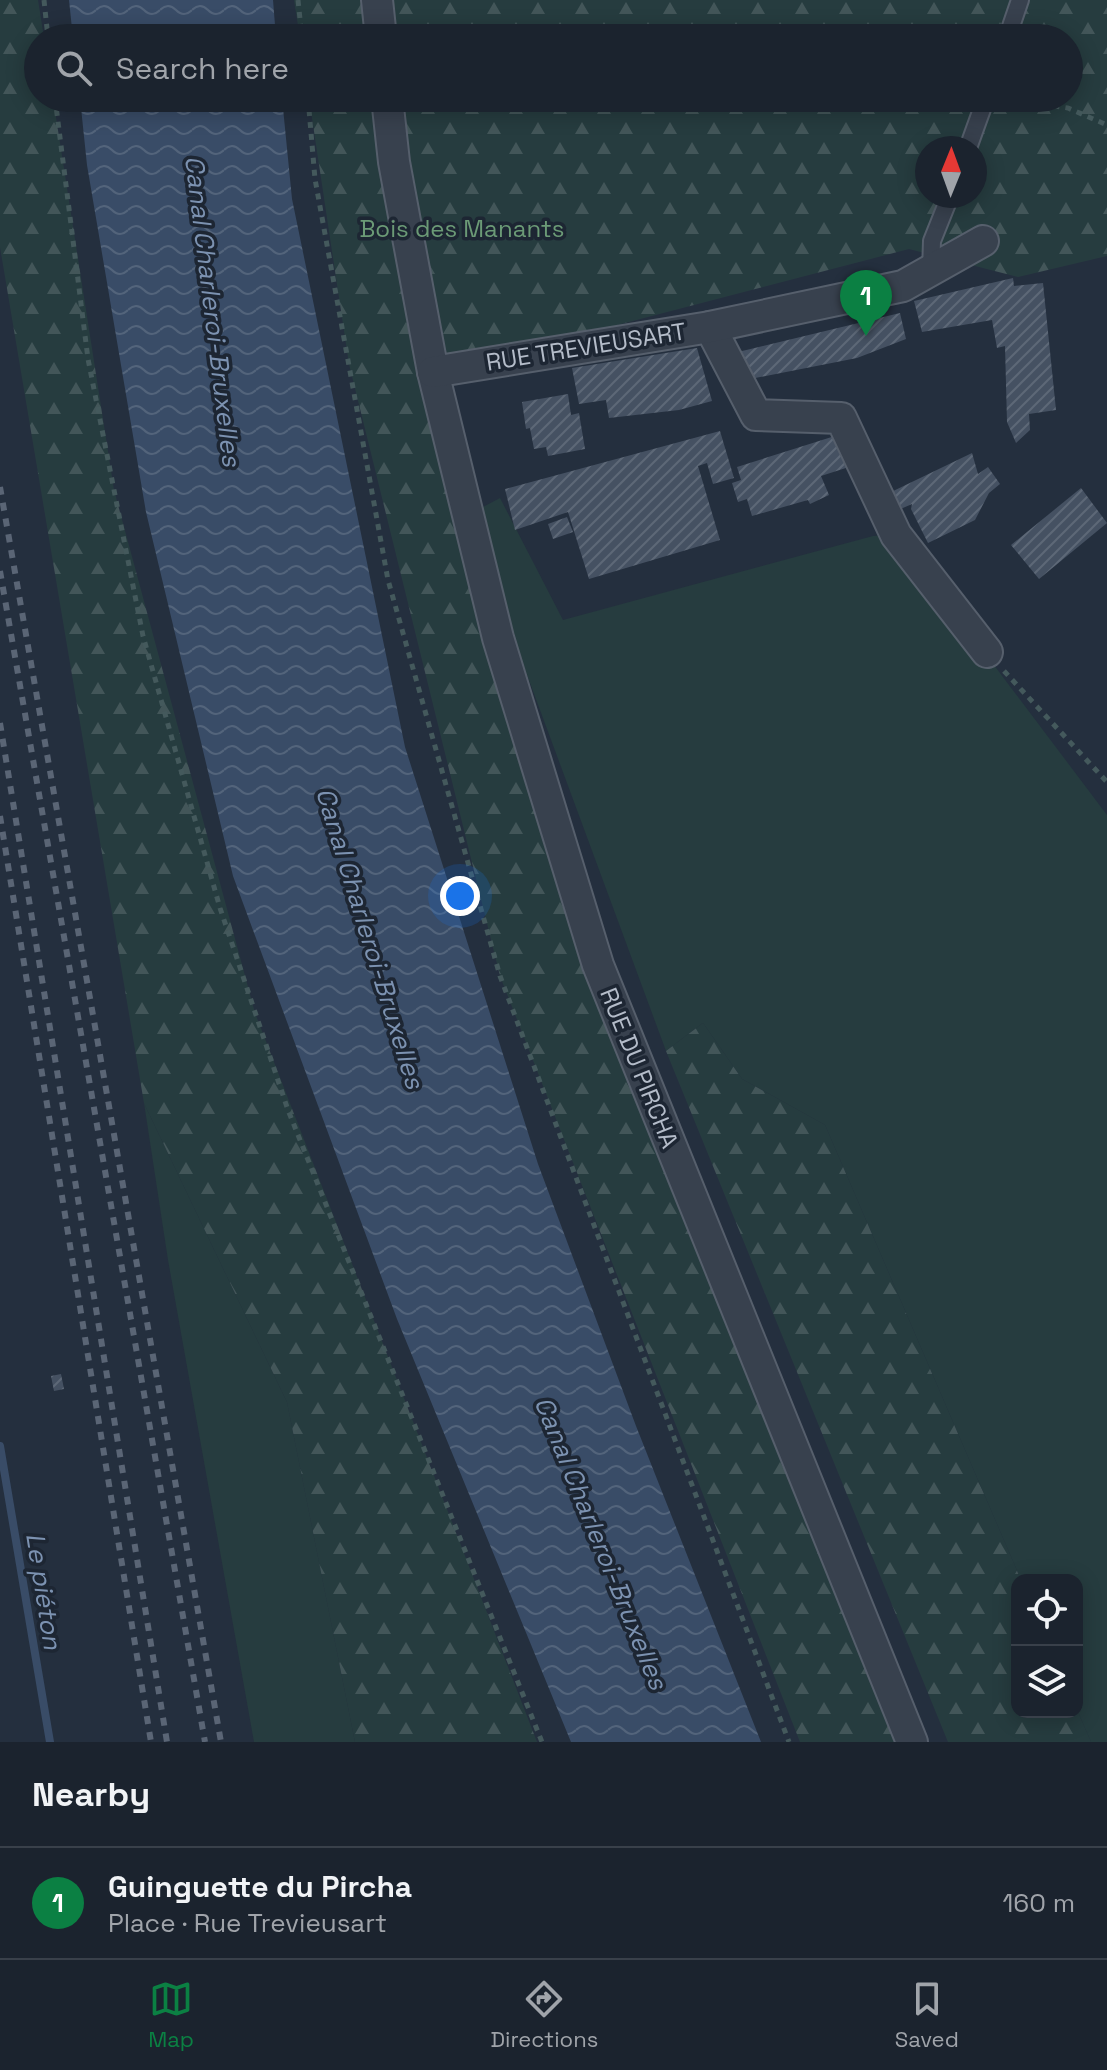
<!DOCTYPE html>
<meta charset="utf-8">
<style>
body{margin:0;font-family:"Space Grotesk",sans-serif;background:#242b36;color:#f1f3f6}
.controls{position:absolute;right:24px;bottom:24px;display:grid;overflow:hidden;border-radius:16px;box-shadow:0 4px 20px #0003}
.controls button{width:72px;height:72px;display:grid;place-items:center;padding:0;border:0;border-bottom:2px solid #39404a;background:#1b232e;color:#f1f3f6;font:40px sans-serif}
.compass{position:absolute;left:915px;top:136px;width:72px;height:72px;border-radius:50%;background:#1b232e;box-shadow:0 4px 20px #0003;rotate:1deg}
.you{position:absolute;left:460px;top:896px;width:28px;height:28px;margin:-20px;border:6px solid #fff;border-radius:50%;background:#1a73e8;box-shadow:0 0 0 12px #1a73e833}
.badge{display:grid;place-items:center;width:52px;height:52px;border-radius:50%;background:#0b8043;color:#fff;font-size:26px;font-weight:700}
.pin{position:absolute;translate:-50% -66px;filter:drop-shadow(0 2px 4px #0008)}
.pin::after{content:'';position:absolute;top:42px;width:28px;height:24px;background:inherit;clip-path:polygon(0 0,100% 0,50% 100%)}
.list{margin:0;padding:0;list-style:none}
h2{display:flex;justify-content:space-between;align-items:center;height:104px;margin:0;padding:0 32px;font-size:34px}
h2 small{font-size:26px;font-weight:400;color:#a0a4aa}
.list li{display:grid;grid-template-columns:52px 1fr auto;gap:24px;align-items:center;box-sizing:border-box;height:112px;padding:0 32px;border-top:2px solid #39404a}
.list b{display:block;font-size:30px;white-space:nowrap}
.list p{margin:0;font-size:26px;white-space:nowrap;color:#a0a4aa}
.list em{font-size:26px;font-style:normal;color:#a0a4aa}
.icon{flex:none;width:44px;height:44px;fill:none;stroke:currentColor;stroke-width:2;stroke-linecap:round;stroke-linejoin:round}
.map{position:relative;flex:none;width:1107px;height:1742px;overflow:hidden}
.search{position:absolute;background:#1b232e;box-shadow:0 4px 20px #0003;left:24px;right:24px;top:24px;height:88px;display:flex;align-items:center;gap:20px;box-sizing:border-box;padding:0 28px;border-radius:44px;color:#a0a4aa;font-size:30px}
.sheet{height:216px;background:#1b232e}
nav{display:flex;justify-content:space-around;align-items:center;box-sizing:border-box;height:112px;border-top:2px solid #39404a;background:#1b232e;font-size:22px;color:#a0a4aa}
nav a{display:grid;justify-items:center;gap:4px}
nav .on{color:#0b8043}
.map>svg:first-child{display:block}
.grass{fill:#263c3f}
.forest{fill:url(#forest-firs);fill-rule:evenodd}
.water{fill:url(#water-waves)}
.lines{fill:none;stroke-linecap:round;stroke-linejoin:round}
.stream{stroke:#394c67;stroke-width:8}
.building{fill:url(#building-hatch)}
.service-casing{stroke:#565f6c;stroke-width:20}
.minor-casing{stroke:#565f6c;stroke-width:34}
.path{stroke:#44595c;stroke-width:5;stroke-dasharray:6 6;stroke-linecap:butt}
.service{stroke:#38414e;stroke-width:16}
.minor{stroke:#38414e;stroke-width:30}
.rail{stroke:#5a6575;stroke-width:6;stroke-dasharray:8 8;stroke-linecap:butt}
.labels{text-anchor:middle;stroke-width:7;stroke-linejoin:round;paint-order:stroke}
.park-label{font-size:24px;fill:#6b9a76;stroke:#1d2633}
.street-label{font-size:24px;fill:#b4bcc9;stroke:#1d2633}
.water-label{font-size:26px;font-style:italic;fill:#7c92b1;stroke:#1d2633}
</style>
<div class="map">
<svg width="1107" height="1742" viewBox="0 0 1107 1742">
<defs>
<pattern id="forest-firs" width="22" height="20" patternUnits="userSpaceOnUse" patternTransform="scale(2)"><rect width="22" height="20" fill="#263c3f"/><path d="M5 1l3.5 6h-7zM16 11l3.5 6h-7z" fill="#435659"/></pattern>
<pattern id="water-waves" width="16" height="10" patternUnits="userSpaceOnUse" patternTransform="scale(2)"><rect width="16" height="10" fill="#394c67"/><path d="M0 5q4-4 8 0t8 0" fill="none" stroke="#53647b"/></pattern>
<pattern id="building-hatch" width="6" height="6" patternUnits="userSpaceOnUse" patternTransform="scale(2)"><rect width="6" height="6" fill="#455162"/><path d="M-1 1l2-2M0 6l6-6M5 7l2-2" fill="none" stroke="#5d6877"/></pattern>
</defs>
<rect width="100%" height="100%" fill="#242f3e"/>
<g class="grass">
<path d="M500,498L563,620L873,536L896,535L1107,815V1742H1091L1077,1710V1580H1021L825,1125L742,1079L703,1023L666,1051L468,515Z"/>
<path d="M144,1103L287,1402L355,1742H254L168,1260Z"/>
</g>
<g class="forest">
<path d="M0,0H38L44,38H38V98H53L114,490L255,1013L537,1742H355L287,1402L144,1103L0,247Z"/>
<path d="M294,0H1107V256L1018,277L909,249L433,373L547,770L683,1177L908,1742H800L500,976L349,364L309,98H1069V38H300ZM927,148H975V196H927Z"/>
<path d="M703,1023L742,1079L825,1125L1021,1580H1017V1712L1077,1710L1091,1742H948L666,1051Z"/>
</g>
<g class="water">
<path d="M69,0H273L276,38H73Z"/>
<path d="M80,98H282L292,199L405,747L538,1164L636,1426L761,1742H571L397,1319L233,876L146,512L87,165Z"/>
</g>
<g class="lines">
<path class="stream" d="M0,1446L50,1742"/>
</g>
<g class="building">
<path d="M1013,278L1014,286L1043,283L1056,410L1029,414L1030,430L1016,443L1007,422L1005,346L997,348L992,320L922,332L914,301Z"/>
<path d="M900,313L906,339L857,358L745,380L738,352Z"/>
<path d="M697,348L712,401L679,410L609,418L606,400L579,404L572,368Z"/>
<path d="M568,394L571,415L579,413L585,449L548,456L546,447L534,449L530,428L526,429L522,402Z"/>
<path d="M720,431L734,478L713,484L707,463L698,466L720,540L589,579L568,512L515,530L505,489Z"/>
<path d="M838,435L852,466L821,476L829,495L810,504L808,500L752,516L747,499L738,502L732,483L741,480L737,467Z"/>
<path d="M972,453L978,474L988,467L1000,484L989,493L975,520L928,543L911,509L912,504L896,511L887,494Z"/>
<path d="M1081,488L1107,523L1039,579L1011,545Z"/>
<path d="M567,517L573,532L553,539L548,524Z"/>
<path d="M61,1374L64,1389L54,1391L51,1376Z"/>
</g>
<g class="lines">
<defs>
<g id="service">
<path d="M1007,38L1020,0"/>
<path d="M968,148L986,98"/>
<path d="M931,271L932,241L950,196"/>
</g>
<g id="minor">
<path d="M377,0L381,38"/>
<path d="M387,98L394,162L433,372L468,515L498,638L598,965L912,1742"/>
<path d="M710,327L756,415L841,418L896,535L987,652"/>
<path d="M433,372L710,327L903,286L983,241"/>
</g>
</defs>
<use href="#service" class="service-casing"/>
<use href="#minor" class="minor-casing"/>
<g class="path">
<path d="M44,0L48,38"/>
<path d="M298,0L302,38"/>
<path d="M55,98L88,359L143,636L220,908L288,1110L542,1742"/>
<path d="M308,98L315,179L388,580L500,976L789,1742"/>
<path d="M1006,99L1068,108L1107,125"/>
<path d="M1004,671L1107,782"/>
</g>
<use href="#service" class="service"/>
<use href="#minor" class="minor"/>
<g class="rail">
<path d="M0,487L221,1742"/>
<path d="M0,571L205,1742"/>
<path d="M0,723L167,1742"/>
<path d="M0,816L151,1742"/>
</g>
</g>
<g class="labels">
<g class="park-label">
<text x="462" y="237">Bois des Manants</text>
</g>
<g class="street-label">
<text transform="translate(586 347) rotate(-9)" y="8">RUE TREVIEUSART</text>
<text transform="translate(639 1068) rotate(68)" y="8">RUE DU PIRCHA</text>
</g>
<g class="water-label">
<text transform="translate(213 311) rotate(83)" y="9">Canal Charleroi-Bruxelles</text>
<text transform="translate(370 938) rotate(73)" y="9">Canal Charleroi-Bruxelles</text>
<text transform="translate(601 1543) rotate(68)" y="9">Canal Charleroi-Bruxelles</text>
<text transform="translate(44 1591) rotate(81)" y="9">Le piéton</text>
</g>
</g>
</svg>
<div class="controls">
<button><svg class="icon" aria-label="locate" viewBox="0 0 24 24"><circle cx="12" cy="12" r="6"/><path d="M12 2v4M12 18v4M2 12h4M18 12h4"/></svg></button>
<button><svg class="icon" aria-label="layers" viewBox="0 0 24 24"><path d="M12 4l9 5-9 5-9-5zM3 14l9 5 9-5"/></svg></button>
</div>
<svg class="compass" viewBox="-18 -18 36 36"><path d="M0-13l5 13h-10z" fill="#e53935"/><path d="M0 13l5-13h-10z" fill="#a0a4aa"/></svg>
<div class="you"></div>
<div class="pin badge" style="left:866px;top:336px">1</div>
<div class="search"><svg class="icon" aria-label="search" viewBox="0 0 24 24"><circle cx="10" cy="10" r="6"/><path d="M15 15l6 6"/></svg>Search here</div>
</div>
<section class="sheet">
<h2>Nearby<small></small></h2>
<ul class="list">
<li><span class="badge">1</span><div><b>Guinguette du Pircha</b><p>Place · Rue Trevieusart</p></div><em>160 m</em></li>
</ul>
</section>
<nav>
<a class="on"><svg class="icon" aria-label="map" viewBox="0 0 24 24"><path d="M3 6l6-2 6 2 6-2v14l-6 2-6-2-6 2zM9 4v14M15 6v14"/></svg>Map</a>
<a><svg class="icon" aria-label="directions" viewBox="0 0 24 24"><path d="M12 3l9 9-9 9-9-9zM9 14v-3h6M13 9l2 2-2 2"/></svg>Directions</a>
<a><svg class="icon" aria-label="saved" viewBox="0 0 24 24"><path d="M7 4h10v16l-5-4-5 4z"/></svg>Saved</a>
</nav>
